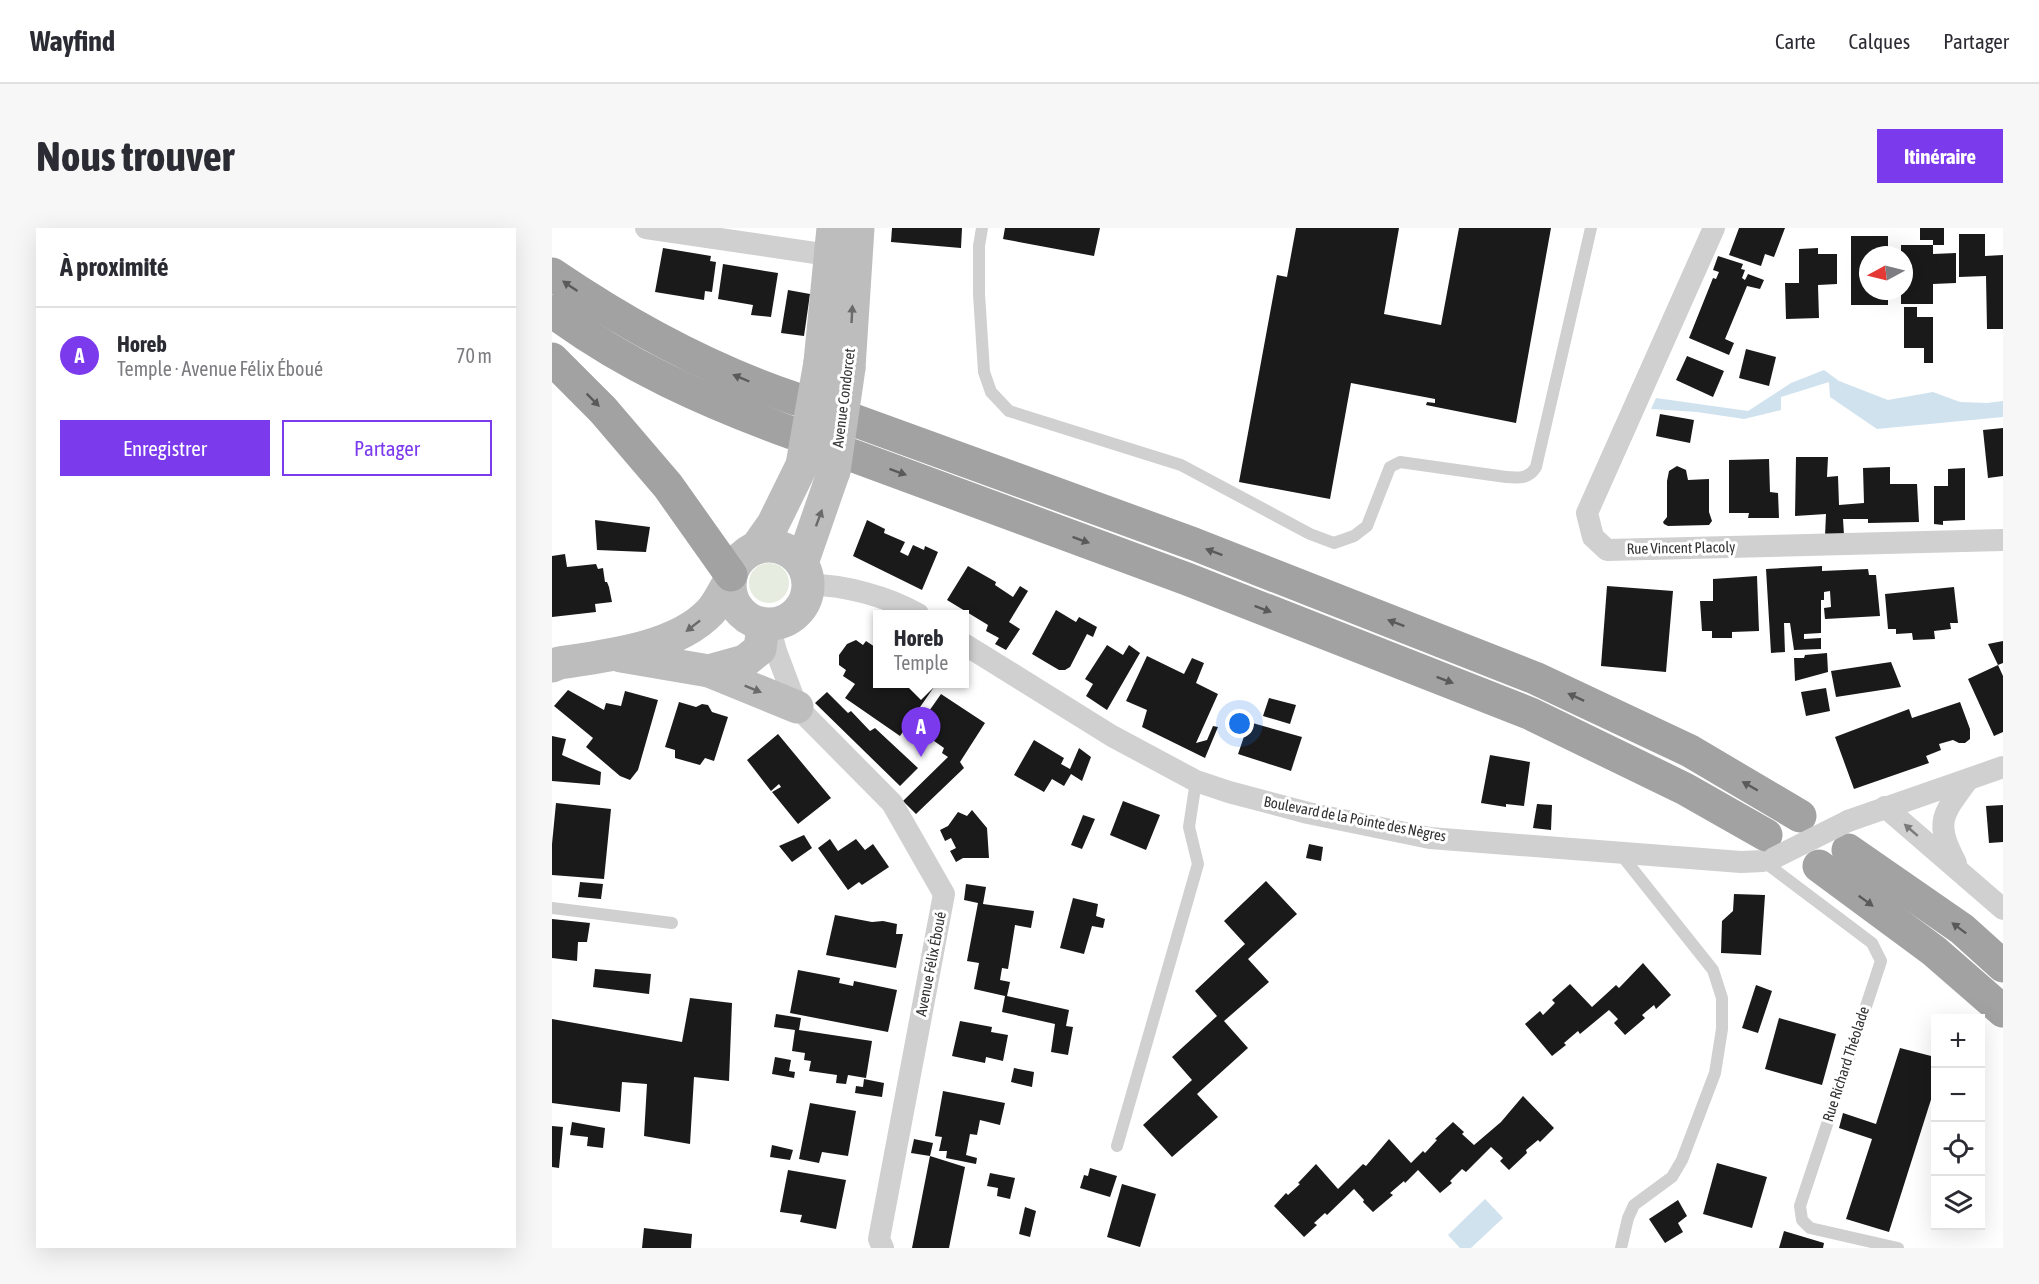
<!DOCTYPE html>
<html lang="fr">
<meta charset="utf-8">
<style>
body{margin:0;font-family:"Asap Condensed",sans-serif;background:#f7f7f7;color:#2b2b33}
.controls{position:absolute;right:18px;bottom:18px;display:grid;overflow:hidden;border-radius:0px;box-shadow:0 6px 24px #0002}
.controls button{width:54px;height:54px;display:grid;place-items:center;padding:0;border:0;border-bottom:2px solid #e1e1e2;background:#fff;color:#2b2b33;font:30px sans-serif}
.compass{position:absolute;left:1307px;top:18px;width:54px;height:54px;border-radius:50%;background:#fff;box-shadow:0 6px 24px #0002;rotate:263deg}
.you{position:absolute;left:688px;top:496px;width:21px;height:21px;margin:-15px;border:4px solid #fff;border-radius:50%;background:#1a73e8;box-shadow:0 0 0 9px #1a73e833}
.badge{display:grid;place-items:center;width:39px;height:39px;border-radius:50%;background:#7c3aed;color:#fff;font-size:20px;font-weight:700}
.pin{position:absolute;translate:-50% -50px;filter:drop-shadow(0 2px 3px #0008)}
.pin::after{content:'';position:absolute;top:32px;width:21px;height:18px;background:inherit;clip-path:polygon(0 0,100% 0,50% 100%)}
.popup{position:absolute;left:321px;top:382px;width:96px;height:78px;box-sizing:border-box;display:grid;place-content:center;border-radius:0px;background:#fff;filter:drop-shadow(0 2px 4px #0005);font-size:20px;white-space:nowrap;color:#7c7c81}
.popup b{font-size:22px;color:#2b2b33}
.popup::after{content:'';position:absolute;left:50%;top:100%;margin-left:-12px;border:12px solid transparent;border-top-color:#fff}
.list{margin:0;padding:0;list-style:none}
h2{display:flex;justify-content:space-between;align-items:center;height:78px;margin:0;padding:0 24px;font-size:26px}
h2 small{font-size:20px;font-weight:400;color:#7c7c81}
.list li{display:grid;grid-template-columns:39px 1fr auto;gap:18px;align-items:center;box-sizing:border-box;height:96px;padding:0 24px;border-top:2px solid #e1e1e2}
.list b{display:block;font-size:22px;white-space:nowrap}
.list p{margin:0;font-size:20px;white-space:nowrap;color:#7c7c81}
.list em{font-size:20px;font-style:normal;color:#7c7c81}
.actions{display:flex;gap:12px;padding:18px 24px}
.actions a{flex:1;padding:14px 0;border:2px solid #7c3aed;border-radius:0px;text-align:center;font-size:21px;color:#7c3aed}
.actions .main{background:#7c3aed;color:#fff}
.icon{flex:none;width:33px;height:33px;fill:none;stroke:currentColor;stroke-width:2;stroke-linecap:round;stroke-linejoin:round}
.map{position:relative;flex:none;width:1451px;height:1020px;overflow:hidden;border-radius:0px}
header{display:flex;align-items:center;gap:36px;box-sizing:border-box;height:84px;padding:0 30px;background:#fff;border-bottom:2px solid #e1e1e2}
header strong{font-size:28px}
nav{display:flex;gap:33px;margin-inline-start:auto;font-size:21px}
.intro{display:flex;align-items:center;justify-content:space-between;box-sizing:border-box;height:144px;padding:0 36px}
h1{margin:0;font-size:42px}
.button{padding:15px 27px;border-radius:0px;background:#7c3aed;color:#fff;font-size:21px;font-weight:700}
main{display:flex;gap:36px;padding:0 36px}
aside{flex:1;background:#fff;border-radius:0px;box-shadow:0 6px 24px #0002}
.map>svg:first-child{display:block}
.green{fill:#e6ecdf}
.water{fill:#cfe2ee}
.building{fill:#1a1a1a}
.lines{fill:none;stroke-linecap:round;stroke-linejoin:round}
.service{stroke:#d0d0d0;stroke-width:12}
.minor{stroke:#d0d0d0;stroke-width:22}
.secondary{stroke:#bdbdbd;stroke-width:33}
.trunk{stroke:#a2a2a2;stroke-width:33}
.minor-bridge{stroke:#d0d0d0;stroke-width:22}
.secondary-bridge{stroke:#bdbdbd;stroke-width:33}
.oneway{fill:#5a5a5a}
.oneway2{fill:#6a6a6a}
.oneway3{fill:#7a7a7a}
.labels{text-anchor:middle;stroke-width:6;stroke-linejoin:round;paint-order:stroke}
.street-label{font-size:15px;fill:#333;stroke:#fff}
</style>
<header>
<strong>Wayfind</strong>
<nav><a>Carte</a><a>Calques</a><a>Partager</a></nav>
</header>
<div class="intro"><h1>Nous trouver</h1><a class="button">Itinéraire</a></div>
<main>
<aside>
<h2>À proximité<small></small></h2>
<ul class="list">
<li><span class="badge">A</span><div><b>Horeb</b><p>Temple · Avenue Félix Éboué</p></div><em>70 m</em></li>
</ul>
<div class="actions"><a class="main">Enregistrer</a><a>Partager</a></div>
</aside>
<div class="map">
<svg width="1451" height="1020" viewBox="0 0 1451 1020">
<rect width="100%" height="100%" fill="#fff"/>
<circle class="green" cx="217" cy="355" r="20"/>
<g class="water">
<path d="M1272,142L1287,153L1336,172L1381,164L1408,174L1435,175L1451,173V189L1325,201L1278,169L1277,154L1229,169V182L1192,191L1145,184L1099,181L1104,170L1196,183L1239,155Z"/>
<path d="M933,971L951,990L919,1020H908L896,1007Z"/>
</g>
<g class="building">
<path d="M340,0H410L409,20L339,14Z"/>
<path d="M453,0H548L542,28L451,11Z"/>
<path d="M744,0H847L832,86L889,97L907,0H999L964,195L874,177L875,174L883,175V171L799,155L778,271L687,254L725,47L735,49Z"/>
<path d="M1187,0H1233L1222,29L1213,26L1209,38L1177,27Z"/>
<path d="M1368,0H1392V17H1381V12H1368Z"/>
<path d="M1407,6H1433V28L1451,27V101H1435L1434,48L1407,49Z"/>
<path d="M1299,8H1336V27H1316V63H1336V77H1299Z"/>
<path d="M1349,17H1381V26L1404,25V55L1381,56V76H1349V63H1352V27H1349Z"/>
<path d="M111,20L159,28L158,33L164,34L160,64L153,63L152,72L103,64Z"/>
<path d="M1266,20V26H1285V56L1266,57L1267,90L1234,91L1233,55H1247V21Z"/>
<path d="M1166,28L1191,36L1189,41L1193,42L1190,50L1193,52L1196,46L1212,52L1208,61L1195,58L1173,111L1182,115L1177,127L1137,110L1161,50L1164,51L1167,44L1161,42Z"/>
<path d="M171,36L226,45L219,89L199,87L201,77L166,71Z"/>
<path d="M236,62L258,66L252,108L229,105Z"/>
<path d="M1352,79H1365V89H1381V135H1372V120H1352Z"/>
<path d="M1194,121L1224,129L1217,158L1187,150Z"/>
<path d="M1135,128L1172,143L1161,169L1124,152Z"/>
<path d="M1108,186L1142,192L1138,215L1104,208Z"/>
<path d="M1451,200V248L1436,250L1431,202Z"/>
<path d="M1244,229H1276L1275,249L1286,248L1287,277L1312,275L1311,240L1338,239V256H1365L1367,294L1316,295V291H1291L1292,307L1273,308L1274,286L1243,288Z"/>
<path d="M1217,231L1218,264L1226,265L1227,290H1196L1197,285H1177V232Z"/>
<path d="M1125,238L1134,242L1136,252L1157,251V284L1160,293L1157,297L1116,298L1112,296L1111,294L1115,289V253L1117,243Z"/>
<path d="M1413,240V292L1391,293V297L1382,296V258H1396V241Z"/>
<path d="M43,292L98,299L94,324L45,322Z"/>
<path d="M315,292L333,301L332,305L353,314L348,324L356,328L361,317L372,322L373,318L386,324L370,362L301,328Z"/>
<path d="M13,326L15,339L44,336L46,341L51,340L53,354H55L57,359L60,374L43,376L44,384L0,389V328Z"/>
<path d="M416,338L444,354L443,357L461,369L468,358L476,363L457,394L468,401L454,422L443,416L447,410L434,403L436,397L395,372Z"/>
<path d="M1270,338V343L1316,341L1317,347H1324L1328,388L1273,391L1272,380L1279,379L1278,363L1272,364V372H1269V405L1252,406V411L1269,410V421L1242,422L1238,395H1232L1233,424L1219,425L1214,341Z"/>
<path d="M1205,348L1207,403L1180,404V410H1160V403H1150L1148,373H1161V351Z"/>
<path d="M1055,358L1121,363L1114,444L1049,438Z"/>
<path d="M1402,359L1406,395H1398L1399,401L1382,403L1383,411L1361,412L1360,405L1344,406V401H1336L1333,366Z"/>
<path d="M504,382L524,394L527,389L545,399L541,409L535,406L518,439L513,442H507L480,426Z"/>
<path d="M304,412L311,417L314,413L326,421V456H384L348,508L293,470L303,456L291,448L294,442L287,437V427L295,416Z"/>
<path d="M1451,413V435L1446,437L1451,448V504L1442,508L1416,451L1446,437L1436,416Z"/>
<path d="M555,417L571,427L577,417L588,425L555,482L534,468L541,456L533,451Z"/>
<path d="M1275,425L1276,444L1243,453L1242,430H1252L1253,427Z"/>
<path d="M595,428L632,446L640,430L652,435L644,455L666,466L644,515L655,512L661,498L666,499L653,530L590,499L595,482L574,473Z"/>
<path d="M1339,434L1349,459L1284,469L1279,443Z"/>
<path d="M1274,460L1278,483L1254,488L1249,464Z"/>
<path d="M16,462L52,482L54,475L69,478L73,463L106,472L86,542L78,552L68,548L34,519L41,510L2,478Z"/>
<path d="M275,464L296,485L299,483L318,503L323,500L366,540L348,558L263,475Z"/>
<path d="M389,466L433,495L408,534L412,540L364,586L351,573L396,529L390,525L392,520L375,508L379,504L368,496Z"/>
<path d="M717,470L744,477L738,496L711,488Z"/>
<path d="M127,474L144,479L150,476L156,477L160,484L176,489L162,533L153,530L148,537L123,530V522L113,519Z"/>
<path d="M1408,474L1418,501V511L1413,515H1407L1401,512L1387,516L1389,522L1374,528L1377,535L1302,561L1283,509L1357,481L1360,490Z"/>
<path d="M697,494L750,509L739,543L686,526Z"/>
<path d="M226,506L279,570L246,596L220,564L229,559L227,556L219,563L195,532Z"/>
<path d="M0,508L14,511L10,527L49,544L48,557L0,553Z"/>
<path d="M482,512L512,530L509,536L518,541L527,520L539,529L530,553L519,546L512,558L500,551L492,564L462,547Z"/>
<path d="M938,527L978,534L972,578L954,576V579L929,575Z"/>
<path d="M571,573L608,587L594,622L558,607Z"/>
<path d="M4,575L59,581L52,651L0,647V616Z"/>
<path d="M985,576L1000,577L999,602L981,600Z"/>
<path d="M1451,577V614L1437,615L1434,578Z"/>
<path d="M420,582L435,600L437,630H411L404,634L398,623L404,620L399,610L393,613L388,602L396,598L406,584L415,588Z"/>
<path d="M531,587L543,591L530,621L519,617Z"/>
<path d="M252,607L260,620L240,634L227,618Z"/>
<path d="M278,611L286,623L304,611L313,622L321,616L337,639L310,657L307,654L296,662L266,620Z"/>
<path d="M757,616L771,619L769,633L754,630Z"/>
<path d="M714,653L745,686L696,731L717,754L672,793L696,820L645,866L666,889L620,929L591,897L640,852L620,829L665,788L643,763L693,716L672,693Z"/>
<path d="M28,654L51,656L49,671L26,669Z"/>
<path d="M414,656L434,659L431,676L482,683L479,700L463,697L456,741L450,740L448,752L458,754L455,768L517,782L514,798L521,799L516,827L499,824L503,796L450,784L453,768L422,761L427,735L415,733L426,675L412,672Z"/>
<path d="M1182,666L1213,667L1209,727L1169,725L1170,693L1181,683Z"/>
<path d="M521,670L546,676L544,688L553,691L551,700L540,698L532,726L508,720Z"/>
<path d="M283,687L320,694L331,693L345,696L344,706H351L344,740L274,727Z"/>
<path d="M0,691L38,695L35,714H26L25,733L0,730Z"/>
<path d="M1091,735L1119,767L1104,781L1102,777L1090,787L1093,790L1073,807L1062,795L1066,791L1057,782L1028,806L1026,803L1012,815L1014,817L1000,828L973,796L988,783L991,787L1003,775L1000,772L1018,756L1040,779L1064,757L1067,760Z"/>
<path d="M43,741L99,746L97,766L41,759Z"/>
<path d="M246,742L288,750L287,755L301,758L302,753L345,762L336,804L238,785Z"/>
<path d="M1204,757L1220,763L1206,805L1190,800Z"/>
<path d="M138,770L180,775L177,853L142,849L138,916L92,908L95,856L70,854L68,884L0,875V791L130,814Z"/>
<path d="M224,786L249,790L247,802L320,813L314,850L296,847L294,856L284,855L285,847L257,843L259,833L252,832L253,825L240,823L243,802L222,799Z"/>
<path d="M1227,790L1284,806L1270,857L1213,841Z"/>
<path d="M408,793L440,799L439,804L456,807L451,833L434,829L433,835L400,828Z"/>
<path d="M1348,820L1383,829V859L1337,1004L1294,991L1320,911L1287,900L1291,885L1324,896Z"/>
<path d="M223,829L239,832L237,843L243,844L242,850L220,846Z"/>
<path d="M462,840L482,844L480,859L459,854Z"/>
<path d="M312,851L332,855L330,869L303,865L304,858L311,859Z"/>
<path d="M391,863L453,875L448,897L428,892L425,907L418,906L414,927L425,930L424,936L394,930L395,923H387L390,909L383,908Z"/>
<path d="M971,868L1002,900L988,914L986,912L974,922L975,925L957,942L948,933L951,930L939,919L914,944L910,941L898,953L900,955L888,965L866,942L853,955L852,953L838,965L841,967L821,984L811,974L812,972L802,961L775,987L773,985L762,995L765,997L752,1009L722,978L734,965L736,967L748,956L746,955L764,936L786,961L811,936L814,938L837,911L859,935L871,923L873,925L885,912L883,911L901,894L912,904L910,906L922,917L949,894Z"/>
<path d="M258,875L304,883L296,928L270,924L267,935L247,931Z"/>
<path d="M20,894L53,900L51,920L35,918L36,909L18,907Z"/>
<path d="M0,898L11,899L7,940L0,939Z"/>
<path d="M362,911L381,915L378,928L413,939L397,1020H360L378,928L359,925Z"/>
<path d="M220,917L241,922L238,932L218,929Z"/>
<path d="M1165,935L1215,949L1200,1000L1151,986Z"/>
<path d="M538,940L565,948L558,969L528,960L532,947L536,948Z"/>
<path d="M236,942L294,952L284,1001L248,994L250,987L228,984Z"/>
<path d="M438,945L463,950L458,971L445,968L446,960L435,958Z"/>
<path d="M570,956L604,966L588,1019L555,1009Z"/>
<path d="M1126,972L1135,988L1126,995L1131,1004L1113,1015L1097,991Z"/>
<path d="M473,979L484,983L478,1009L467,1006Z"/>
<path d="M92,1000L140,1006L139,1020H90Z"/>
<path d="M1232,1003L1272,1015L1271,1020H1227Z"/>
</g>
<g class="lines">
<g class="service">
<path d="M430,0L427,18V66L432,144L439,164L457,183L629,237L758,306L782,315L802,308L815,298L838,239L848,234L954,249C967,250 977,251 984,239L1039,0"/>
<path d="M1067,624L1161,742L1170,770V801L1163,845L1130,932L1120,949L1082,977L1076,990L1069,1020"/>
<path d="M1211,633L1320,715L1329,733L1248,978L1250,992L1258,1000L1346,1020"/>
<path d="M0,680L120,695"/>
<path d="M565,918L646,636L637,599L644,553"/>
</g>
<g class="minor">
<path d="M94,0L290,29"/>
<path d="M1162,0L1035,285L1041,309L1055,322L1451,312"/>
<path d="M257,357C290,356 337,369 366,386"/>
<path d="M217,397L224,423L245,479L340,575L392,666L327,1011L331,1020"/>
<path d="M412,416L560,508L644,553L677,564L756,585L878,610L1189,634L1211,633L1222,630"/>
<path d="M1333,579L1451,681"/>
<path d="M1296,593L1451,539"/>
<path d="M1404,635C1383,595 1389,588 1415,553"/>
</g>
<g class="secondary">
<path d="M268,134L281,0"/>
<path d="M297,140L306,0"/>
<circle cx="217" cy="357" r="39"/>
<path d="M204,320L221,296L250,237"/>
<path d="M250,335L282,243"/>
<path d="M69,428L157,443L193,433L208,421L211,397"/>
<path d="M0,438L7,435C54,428 124,420 158,384C166,376 171,363 178,353"/>
<path d="M157,443L245,479"/>
</g>
<g class="trunk">
<path d="M0,46C75,97 157,142 244,171"/>
<path d="M0,83C72,137 155,174 240,205"/>
<path d="M0,131L51,182L116,258L179,347"/>
<path d="M296,190L642,316L983,450L1138,523L1248,588"/>
<path d="M291,224L635,351L979,486L1133,561L1214,607"/>
<path d="M1296,622L1410,701L1451,738"/>
<path d="M1267,638L1382,723L1451,783"/>
</g>
<path class="minor-bridge" d="M1222,630L1296,593"/>
<g class="secondary-bridge">
<path d="M250,237L268,134"/>
<path d="M282,243L297,140"/>
</g>
</g>
<defs><path id="oneway-solid" d="M-6-.8H1V-3.2L6.5 0L1 3.2V.8H-6Z" transform="scale(1.5)"/></defs>
<g class="oneway">
<use href="#oneway-solid" transform="translate(18 58) rotate(-146)"/>
<use href="#oneway-solid" transform="translate(189 150) rotate(-157)"/>
<use href="#oneway-solid" transform="translate(41 172) rotate(45)"/>
<use href="#oneway-solid" transform="translate(346 244) rotate(20)"/>
<use href="#oneway-solid" transform="translate(529 312) rotate(20)"/>
<use href="#oneway-solid" transform="translate(662 324) rotate(-159)"/>
<use href="#oneway-solid" transform="translate(711 381) rotate(21)"/>
<use href="#oneway-solid" transform="translate(844 395) rotate(-159)"/>
<use href="#oneway-solid" transform="translate(893 452) rotate(21)"/>
<use href="#oneway-solid" transform="translate(1024 469) rotate(-155)"/>
<use href="#oneway-solid" transform="translate(1198 558) rotate(-150)"/>
<use href="#oneway-solid" transform="translate(1314 673) rotate(36)"/>
<use href="#oneway-solid" transform="translate(1407 700) rotate(-143)"/>
</g>
<g class="oneway2">
<use href="#oneway-solid" transform="translate(300 86) rotate(-87)"/>
<use href="#oneway-solid" transform="translate(267 290) rotate(-70)"/>
<use href="#oneway-solid" transform="translate(141 398) rotate(142)"/>
<use href="#oneway-solid" transform="translate(201 461) rotate(22)"/>
</g>
<use class="oneway3" href="#oneway-solid" transform="translate(1359 602) rotate(-139)"/>
<g class="labels">
<g class="street-label">
<text transform="translate(292 170) rotate(-83)" y="5">Avenue Condorcet</text>
<text transform="translate(1129 320) rotate(-1)" y="5">Rue Vincent Placoly</text>
<text transform="translate(803 591) rotate(11)" y="5">Boulevard de la Pointe des Nègres</text>
<text transform="translate(379 736) rotate(-79)" y="5">Avenue Félix Éboué</text>
<text transform="translate(1294 836) rotate(-72)" y="5">Rue Richard Théolade</text>
</g>
</g>
</svg>
<div class="controls">
<button>+</button>
<button>−</button>
<button><svg class="icon" aria-label="locate" viewBox="0 0 24 24"><circle cx="12" cy="12" r="6"/><path d="M12 2v4M12 18v4M2 12h4M18 12h4"/></svg></button>
<button><svg class="icon" aria-label="layers" viewBox="0 0 24 24"><path d="M12 4l9 5-9 5-9-5zM3 14l9 5 9-5"/></svg></button>
</div>
<svg class="compass" viewBox="-18 -18 36 36"><path d="M0-13l5 13h-10z" fill="#e53935"/><path d="M0 13l5-13h-10z" fill="#7c7c81"/></svg>
<div class="you"></div>
<div class="pin badge" style="left:369px;top:529px">A</div>
<div class="popup"><b>Horeb</b>Temple</div>
</div>
</main>
